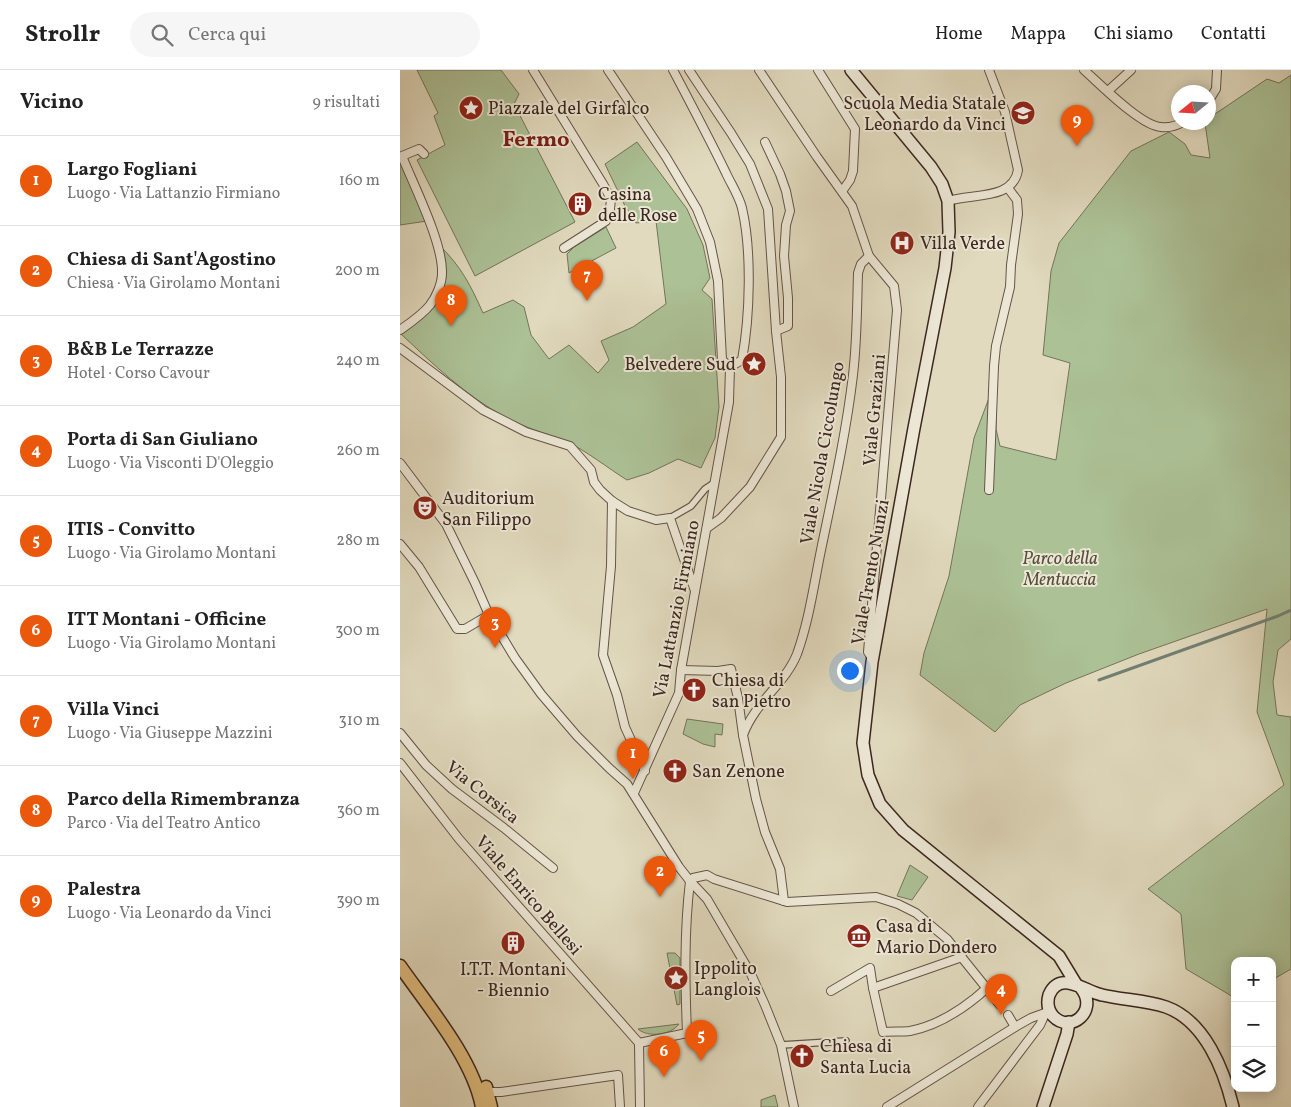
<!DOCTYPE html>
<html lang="it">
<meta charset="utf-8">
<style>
body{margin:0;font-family:Vollkorn,serif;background:#f6f6f6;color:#222}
.controls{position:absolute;right:15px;bottom:15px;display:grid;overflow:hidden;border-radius:10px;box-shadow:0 2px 12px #0003}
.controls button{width:45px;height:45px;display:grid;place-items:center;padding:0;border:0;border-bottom:1px solid #e0e0e0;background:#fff;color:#222;font:25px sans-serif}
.compass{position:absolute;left:771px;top:15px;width:45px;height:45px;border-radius:50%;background:#fff;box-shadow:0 2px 12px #0003;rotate:252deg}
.you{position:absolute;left:449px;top:600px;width:18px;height:18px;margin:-12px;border:4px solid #fff;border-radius:50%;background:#1a73e8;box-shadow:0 0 0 8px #1a73e833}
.badge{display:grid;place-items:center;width:32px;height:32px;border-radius:50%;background:#ea580c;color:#fff;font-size:16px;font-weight:700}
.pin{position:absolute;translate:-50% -41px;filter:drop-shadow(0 1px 2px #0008)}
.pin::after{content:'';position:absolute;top:26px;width:18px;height:15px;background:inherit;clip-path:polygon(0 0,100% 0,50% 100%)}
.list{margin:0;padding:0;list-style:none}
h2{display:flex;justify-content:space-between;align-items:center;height:65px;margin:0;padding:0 20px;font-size:21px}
h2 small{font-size:16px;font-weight:400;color:#767676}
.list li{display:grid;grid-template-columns:32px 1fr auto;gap:15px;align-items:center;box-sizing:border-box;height:90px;padding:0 20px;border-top:1px solid #e0e0e0}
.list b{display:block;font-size:19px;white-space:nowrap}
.list p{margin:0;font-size:16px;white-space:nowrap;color:#767676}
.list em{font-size:16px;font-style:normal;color:#767676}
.icon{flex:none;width:28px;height:28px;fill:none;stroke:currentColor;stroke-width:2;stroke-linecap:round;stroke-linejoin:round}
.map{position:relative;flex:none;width:891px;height:1037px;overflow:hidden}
header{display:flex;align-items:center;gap:30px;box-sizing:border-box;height:70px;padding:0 25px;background:#fff;border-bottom:1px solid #e0e0e0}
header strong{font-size:24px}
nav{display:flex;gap:28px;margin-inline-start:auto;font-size:18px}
.search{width:350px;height:45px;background:#f6f6f6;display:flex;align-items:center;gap:12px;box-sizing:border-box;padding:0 18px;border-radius:28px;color:#767676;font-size:19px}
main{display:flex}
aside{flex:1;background:#fff}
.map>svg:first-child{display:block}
.green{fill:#acc196;stroke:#74745b}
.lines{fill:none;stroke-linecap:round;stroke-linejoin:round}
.stream{stroke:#718075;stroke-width:3}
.pedestrian-casing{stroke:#655448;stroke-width:8}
.minor-casing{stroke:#655448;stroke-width:10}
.secondary-casing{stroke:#3c2720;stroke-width:14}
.primary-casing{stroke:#3c2720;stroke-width:15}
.pedestrian{stroke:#ece7d5;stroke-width:5.5}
.minor{stroke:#ece7d5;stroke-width:8}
.secondary{stroke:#ece7d5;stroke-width:11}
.primary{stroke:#e0bd7f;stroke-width:12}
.labels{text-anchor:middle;stroke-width:4;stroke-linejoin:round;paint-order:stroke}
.poi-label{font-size:18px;fill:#3c2720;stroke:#ece7d5;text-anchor:start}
.street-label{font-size:18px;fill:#3c2720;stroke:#ece7d5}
.park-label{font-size:18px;font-style:italic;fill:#584e3e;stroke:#ece7d5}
.district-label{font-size:22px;font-weight:bold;fill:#7a1f14;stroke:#ece7d5}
</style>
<header>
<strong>Strollr</strong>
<div class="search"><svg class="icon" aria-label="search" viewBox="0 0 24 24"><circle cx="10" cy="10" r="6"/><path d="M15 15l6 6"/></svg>Cerca qui</div>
<nav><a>Home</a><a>Mappa</a><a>Chi siamo</a><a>Contatti</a></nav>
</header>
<main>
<aside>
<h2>Vicino<small>9 risultati</small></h2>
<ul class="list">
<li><span class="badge">1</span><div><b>Largo Fogliani</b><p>Luogo · Via Lattanzio Firmiano</p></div><em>160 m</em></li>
<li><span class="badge">2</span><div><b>Chiesa di Sant'Agostino</b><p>Chiesa · Via Girolamo Montani</p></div><em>200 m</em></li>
<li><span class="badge">3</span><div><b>B&amp;B Le Terrazze</b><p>Hotel · Corso Cavour</p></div><em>240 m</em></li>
<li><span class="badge">4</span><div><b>Porta di San Giuliano</b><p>Luogo · Via Visconti D'Oleggio</p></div><em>260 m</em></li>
<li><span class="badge">5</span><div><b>ITIS - Convitto</b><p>Luogo · Via Girolamo Montani</p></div><em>280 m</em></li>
<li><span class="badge">6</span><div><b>ITT Montani - Officine</b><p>Luogo · Via Girolamo Montani</p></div><em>300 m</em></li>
<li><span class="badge">7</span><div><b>Villa Vinci</b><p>Luogo · Via Giuseppe Mazzini</p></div><em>310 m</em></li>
<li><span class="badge">8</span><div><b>Parco della Rimembranza</b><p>Parco · Via del Teatro Antico</p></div><em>360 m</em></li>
<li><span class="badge">9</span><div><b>Palestra</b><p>Luogo · Via Leonardo da Vinci</p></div><em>390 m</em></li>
</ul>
</aside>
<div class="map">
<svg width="891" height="1037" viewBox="0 0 891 1037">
<rect width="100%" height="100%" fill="#e1dabe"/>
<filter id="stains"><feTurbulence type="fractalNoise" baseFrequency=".004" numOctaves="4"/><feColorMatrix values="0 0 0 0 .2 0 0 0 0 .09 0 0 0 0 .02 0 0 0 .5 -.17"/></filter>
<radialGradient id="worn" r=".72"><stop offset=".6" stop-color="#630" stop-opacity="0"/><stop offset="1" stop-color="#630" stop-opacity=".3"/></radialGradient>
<g class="green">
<path d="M17,0H101L119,24L114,34L175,152L75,206L17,90L45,75L34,46L38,43Z"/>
<path d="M891,5V569L878,580L873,612L877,645L891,647V899L872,910V891H835V928L786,899L781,844L748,819L884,715L857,642L867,539L739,584L666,613L620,635L595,662L520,605L524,583L549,506L574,368L589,328L596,329V359L600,376L656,390L670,293L643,285L651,201L659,173L731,81L769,62L785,74L791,85L810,88L805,53L808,52L809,48L867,9L879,13Z"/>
<path d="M237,72L287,139L303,175L310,208L302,220L312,229L319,337L315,368L301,398L278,389L249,403L227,410C209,399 184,379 165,371C145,363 125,358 105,347C66,326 33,294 1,264L30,237L38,225L39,175C61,196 71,216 83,243L113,230L124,237L131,265L149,289L169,275L198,303L209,290L201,271L233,257L266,234L256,151L236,153L225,136L205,94Z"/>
<path d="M0,88L27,151L0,155Z"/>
<path d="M206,157L216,178L169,203L167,184L174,177Z"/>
<path d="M287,649L323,654L322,665L315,664V677L303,674L283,664Z"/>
<path d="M510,795L528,807L512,830L497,826Z"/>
<path d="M267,883H275L280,888V934L277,935Z"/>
<path d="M279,954C271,965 248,968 238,959Z"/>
<path d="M375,1025L378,1037H361V1030Z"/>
</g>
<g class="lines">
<path class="stream" d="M699,610L878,546L891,540"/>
<defs>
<g id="pedestrian">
<path d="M270,448L291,436L305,419L314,413"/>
<path d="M381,975L446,971"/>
</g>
<g id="minor">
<path d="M133,0L203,114L211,129L210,139L206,151L164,178"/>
<path d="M208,0L266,87L297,139L310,172L318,211L322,290L330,297"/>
<path d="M273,0C291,34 309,68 326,103C331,114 339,126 342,138C352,181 350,246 342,290L330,297"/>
<path d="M289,0L331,63L350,94L368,139L376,261L381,307V367L350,417L321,448L307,458"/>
<path d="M359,0L417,87L452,136L469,186L494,216L497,240L468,582L470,585"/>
<path d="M418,0L455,59L453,101L450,110L443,120"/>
<path d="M684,0C700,14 741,56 761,57C769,58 776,56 783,52"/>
<path d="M708,21L731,0"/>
<path d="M808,32L816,19L817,0"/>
<path d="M365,72L380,104L386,121L390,141L386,155L384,186L388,228V256L376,261"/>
<path d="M548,131C571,123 613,131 618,100L605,42L589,0"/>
<path d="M0,260C10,253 22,245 30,235C36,227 42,214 42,203C43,173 14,116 2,86L19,79L24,84"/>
<path d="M0,278L83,340L126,362L170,376L191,400L194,412L200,420L212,431L228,441L256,450L270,448L295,521"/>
<path d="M0,393L46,454L75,513L89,545L115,588L141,624L177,666L209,698L227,714L279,797L290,811L307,829L351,904L365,935L381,975L394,1037"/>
<path d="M589,420L594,296L596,276L610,217L611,195L618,144L617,130L608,118"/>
<path d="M212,431L211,496L203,585L217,625L225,657L245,701"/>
<path d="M0,474L19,497L57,559H65L89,545"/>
<path d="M281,600L318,601L331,599L338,628L343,665L356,729L365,762L380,799L384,831"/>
<path d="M0,663L26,695L52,719L104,758L153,798"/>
<path d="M343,665C355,632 385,614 397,584C409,551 414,514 421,480C433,422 446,364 453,305C457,272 457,237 458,203L461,194L469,186"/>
<path d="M0,693L59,769L239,973"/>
<path d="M234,723L279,623L281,600L329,332L330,297"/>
<path d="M473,918L562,887"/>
<path d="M431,921L470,898L473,918L483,962C492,961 502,962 510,961C540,955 565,938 587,918"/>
<path d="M608,945L615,957"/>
<path d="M239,973L287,963C285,912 284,862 290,811L293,808L307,805L314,809L387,832L476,827L498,834L516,843L547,869L600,935"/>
<path d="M239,973L240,1037"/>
<path d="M88,1022H101L218,1005L220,1037"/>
<path d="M487,1037L615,957L631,948L645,943"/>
<path d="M578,1037L640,955L646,942"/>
</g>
<g id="secondary">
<path d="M451,0L531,97L542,114L548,131L549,162L545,198L514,358L472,592L463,673L468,705L480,734L503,760L659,886L676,914"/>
<path d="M681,918C699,940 671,965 653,946C648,940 647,932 649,925C660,899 686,922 702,925C723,930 746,930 766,937C805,951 824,1000 833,1037"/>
<path d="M643,1037L667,964L669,952"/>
</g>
<g id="primary">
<path d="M0,896C28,936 73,989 82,1037"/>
<path d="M86,1017L91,1037"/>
</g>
</defs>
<use href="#pedestrian" class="pedestrian-casing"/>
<use href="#minor" class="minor-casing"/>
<use href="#secondary" class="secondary-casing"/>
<use href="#primary" class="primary-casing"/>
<use href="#pedestrian" class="pedestrian"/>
<use href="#minor" class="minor"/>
<use href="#secondary" class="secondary"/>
<use href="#primary" class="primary"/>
</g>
<defs>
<symbol id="sight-disc" viewBox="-11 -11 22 22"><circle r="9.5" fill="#8f2418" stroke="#ece7d5"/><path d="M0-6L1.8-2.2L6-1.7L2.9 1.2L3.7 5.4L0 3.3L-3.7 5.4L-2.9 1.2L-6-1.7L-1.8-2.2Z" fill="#fff"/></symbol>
<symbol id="school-disc" viewBox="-11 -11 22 22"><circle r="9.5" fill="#8f2418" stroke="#ece7d5"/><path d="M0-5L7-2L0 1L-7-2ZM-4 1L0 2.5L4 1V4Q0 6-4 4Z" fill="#fff"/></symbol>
<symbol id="building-disc" viewBox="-11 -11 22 22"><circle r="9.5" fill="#8f2418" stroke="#ece7d5"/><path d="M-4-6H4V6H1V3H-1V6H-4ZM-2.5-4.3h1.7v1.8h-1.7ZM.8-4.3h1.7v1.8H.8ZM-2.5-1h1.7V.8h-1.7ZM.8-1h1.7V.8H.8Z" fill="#fff"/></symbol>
<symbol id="hospital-disc" viewBox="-11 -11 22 22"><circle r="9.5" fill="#8f2418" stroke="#ece7d5"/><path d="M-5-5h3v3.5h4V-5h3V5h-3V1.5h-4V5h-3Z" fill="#fff"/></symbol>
<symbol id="theatre-disc" viewBox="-11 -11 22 22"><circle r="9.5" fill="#8f2418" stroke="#ece7d5"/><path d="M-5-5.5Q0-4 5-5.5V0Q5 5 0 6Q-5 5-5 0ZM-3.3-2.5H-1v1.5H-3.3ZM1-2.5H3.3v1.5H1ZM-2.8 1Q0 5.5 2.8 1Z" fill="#fff"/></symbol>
<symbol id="church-disc" viewBox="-11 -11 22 22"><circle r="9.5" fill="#8f2418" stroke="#ece7d5"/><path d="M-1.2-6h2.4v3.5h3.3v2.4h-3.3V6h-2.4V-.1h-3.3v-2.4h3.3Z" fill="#fff"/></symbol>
<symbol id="museum-disc" viewBox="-11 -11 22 22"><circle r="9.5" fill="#8f2418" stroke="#ece7d5"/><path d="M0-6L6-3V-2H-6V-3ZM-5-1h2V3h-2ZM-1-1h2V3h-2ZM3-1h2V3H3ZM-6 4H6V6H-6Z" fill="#fff"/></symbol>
</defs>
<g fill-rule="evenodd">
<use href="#sight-disc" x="57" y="24" width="28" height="28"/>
<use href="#school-disc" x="609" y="29" width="28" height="28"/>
<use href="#building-disc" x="166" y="120" width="28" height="28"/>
<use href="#hospital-disc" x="488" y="159" width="28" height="28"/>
<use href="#sight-disc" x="340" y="280" width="28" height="28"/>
<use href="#theatre-disc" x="11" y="424" width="28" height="28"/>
<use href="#church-disc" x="280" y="606" width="28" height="28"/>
<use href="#church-disc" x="261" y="687" width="28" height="28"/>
<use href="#museum-disc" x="445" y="852" width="28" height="28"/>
<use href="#building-disc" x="99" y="859" width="28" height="28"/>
<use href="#sight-disc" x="262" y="894" width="28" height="28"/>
<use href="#church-disc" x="388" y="972" width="28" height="28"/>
</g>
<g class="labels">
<g class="poi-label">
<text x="606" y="39" text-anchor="end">Scuola Media Statale<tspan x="606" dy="21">Leonardo da Vinci</tspan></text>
<text x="88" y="44">Piazzale del Girfalco</text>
<text x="198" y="130">Casina<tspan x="198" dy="21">delle Rose</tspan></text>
<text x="520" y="179">Villa Verde</text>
<text x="336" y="300" text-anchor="end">Belvedere Sud</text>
<text x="42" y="434">Auditorium<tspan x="42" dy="21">San Filippo</tspan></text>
<text x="312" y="616">Chiesa di<tspan x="312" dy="21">san Pietro</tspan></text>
<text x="292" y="707">San Zenone</text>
<text x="476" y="862">Casa di<tspan x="476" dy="21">Mario Dondero</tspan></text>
<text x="294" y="904">Ippolito<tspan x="294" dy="21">Langlois</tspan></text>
<text x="113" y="905" text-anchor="middle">I.T.T. Montani<tspan x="113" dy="21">- Biennio</tspan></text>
<text x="420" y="982">Chiesa di<tspan x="420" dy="21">Santa Lucia</tspan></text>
</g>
<g class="street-label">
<text transform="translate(474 340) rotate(-85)" y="6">Viale Graziani</text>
<text transform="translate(422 383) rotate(-80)" y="6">Viale Nicola Ciccolungo</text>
<text transform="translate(470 502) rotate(-80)" y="6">Viale Trento Nunzi</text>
<text transform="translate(276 539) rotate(-79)" y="6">Via Lattanzio Firmiano</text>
<text transform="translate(83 722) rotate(39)" y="6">Via Corsica</text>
<text transform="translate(129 825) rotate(49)" y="6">Viale Enrico Bellesi</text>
</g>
<g class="park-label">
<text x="660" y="494">Parco della<tspan x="660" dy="21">Mentuccia</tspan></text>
</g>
<g class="district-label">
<text x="136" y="76">Fermo</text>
</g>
</g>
<rect width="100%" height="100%" filter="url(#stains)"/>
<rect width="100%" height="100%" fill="url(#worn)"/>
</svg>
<div class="controls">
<button>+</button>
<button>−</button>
<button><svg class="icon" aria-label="layers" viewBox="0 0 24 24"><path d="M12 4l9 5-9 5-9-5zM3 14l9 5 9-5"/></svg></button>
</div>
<svg class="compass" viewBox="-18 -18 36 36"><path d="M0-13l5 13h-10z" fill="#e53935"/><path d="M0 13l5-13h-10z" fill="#767676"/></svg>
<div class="you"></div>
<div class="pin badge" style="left:233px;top:709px">1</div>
<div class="pin badge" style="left:260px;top:827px">2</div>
<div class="pin badge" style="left:95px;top:578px">3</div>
<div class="pin badge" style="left:601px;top:945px">4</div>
<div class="pin badge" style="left:301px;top:991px">5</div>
<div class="pin badge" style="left:264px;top:1007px">6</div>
<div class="pin badge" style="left:187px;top:231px">7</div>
<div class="pin badge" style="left:51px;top:256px">8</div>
<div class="pin badge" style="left:677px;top:76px">9</div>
</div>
</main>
